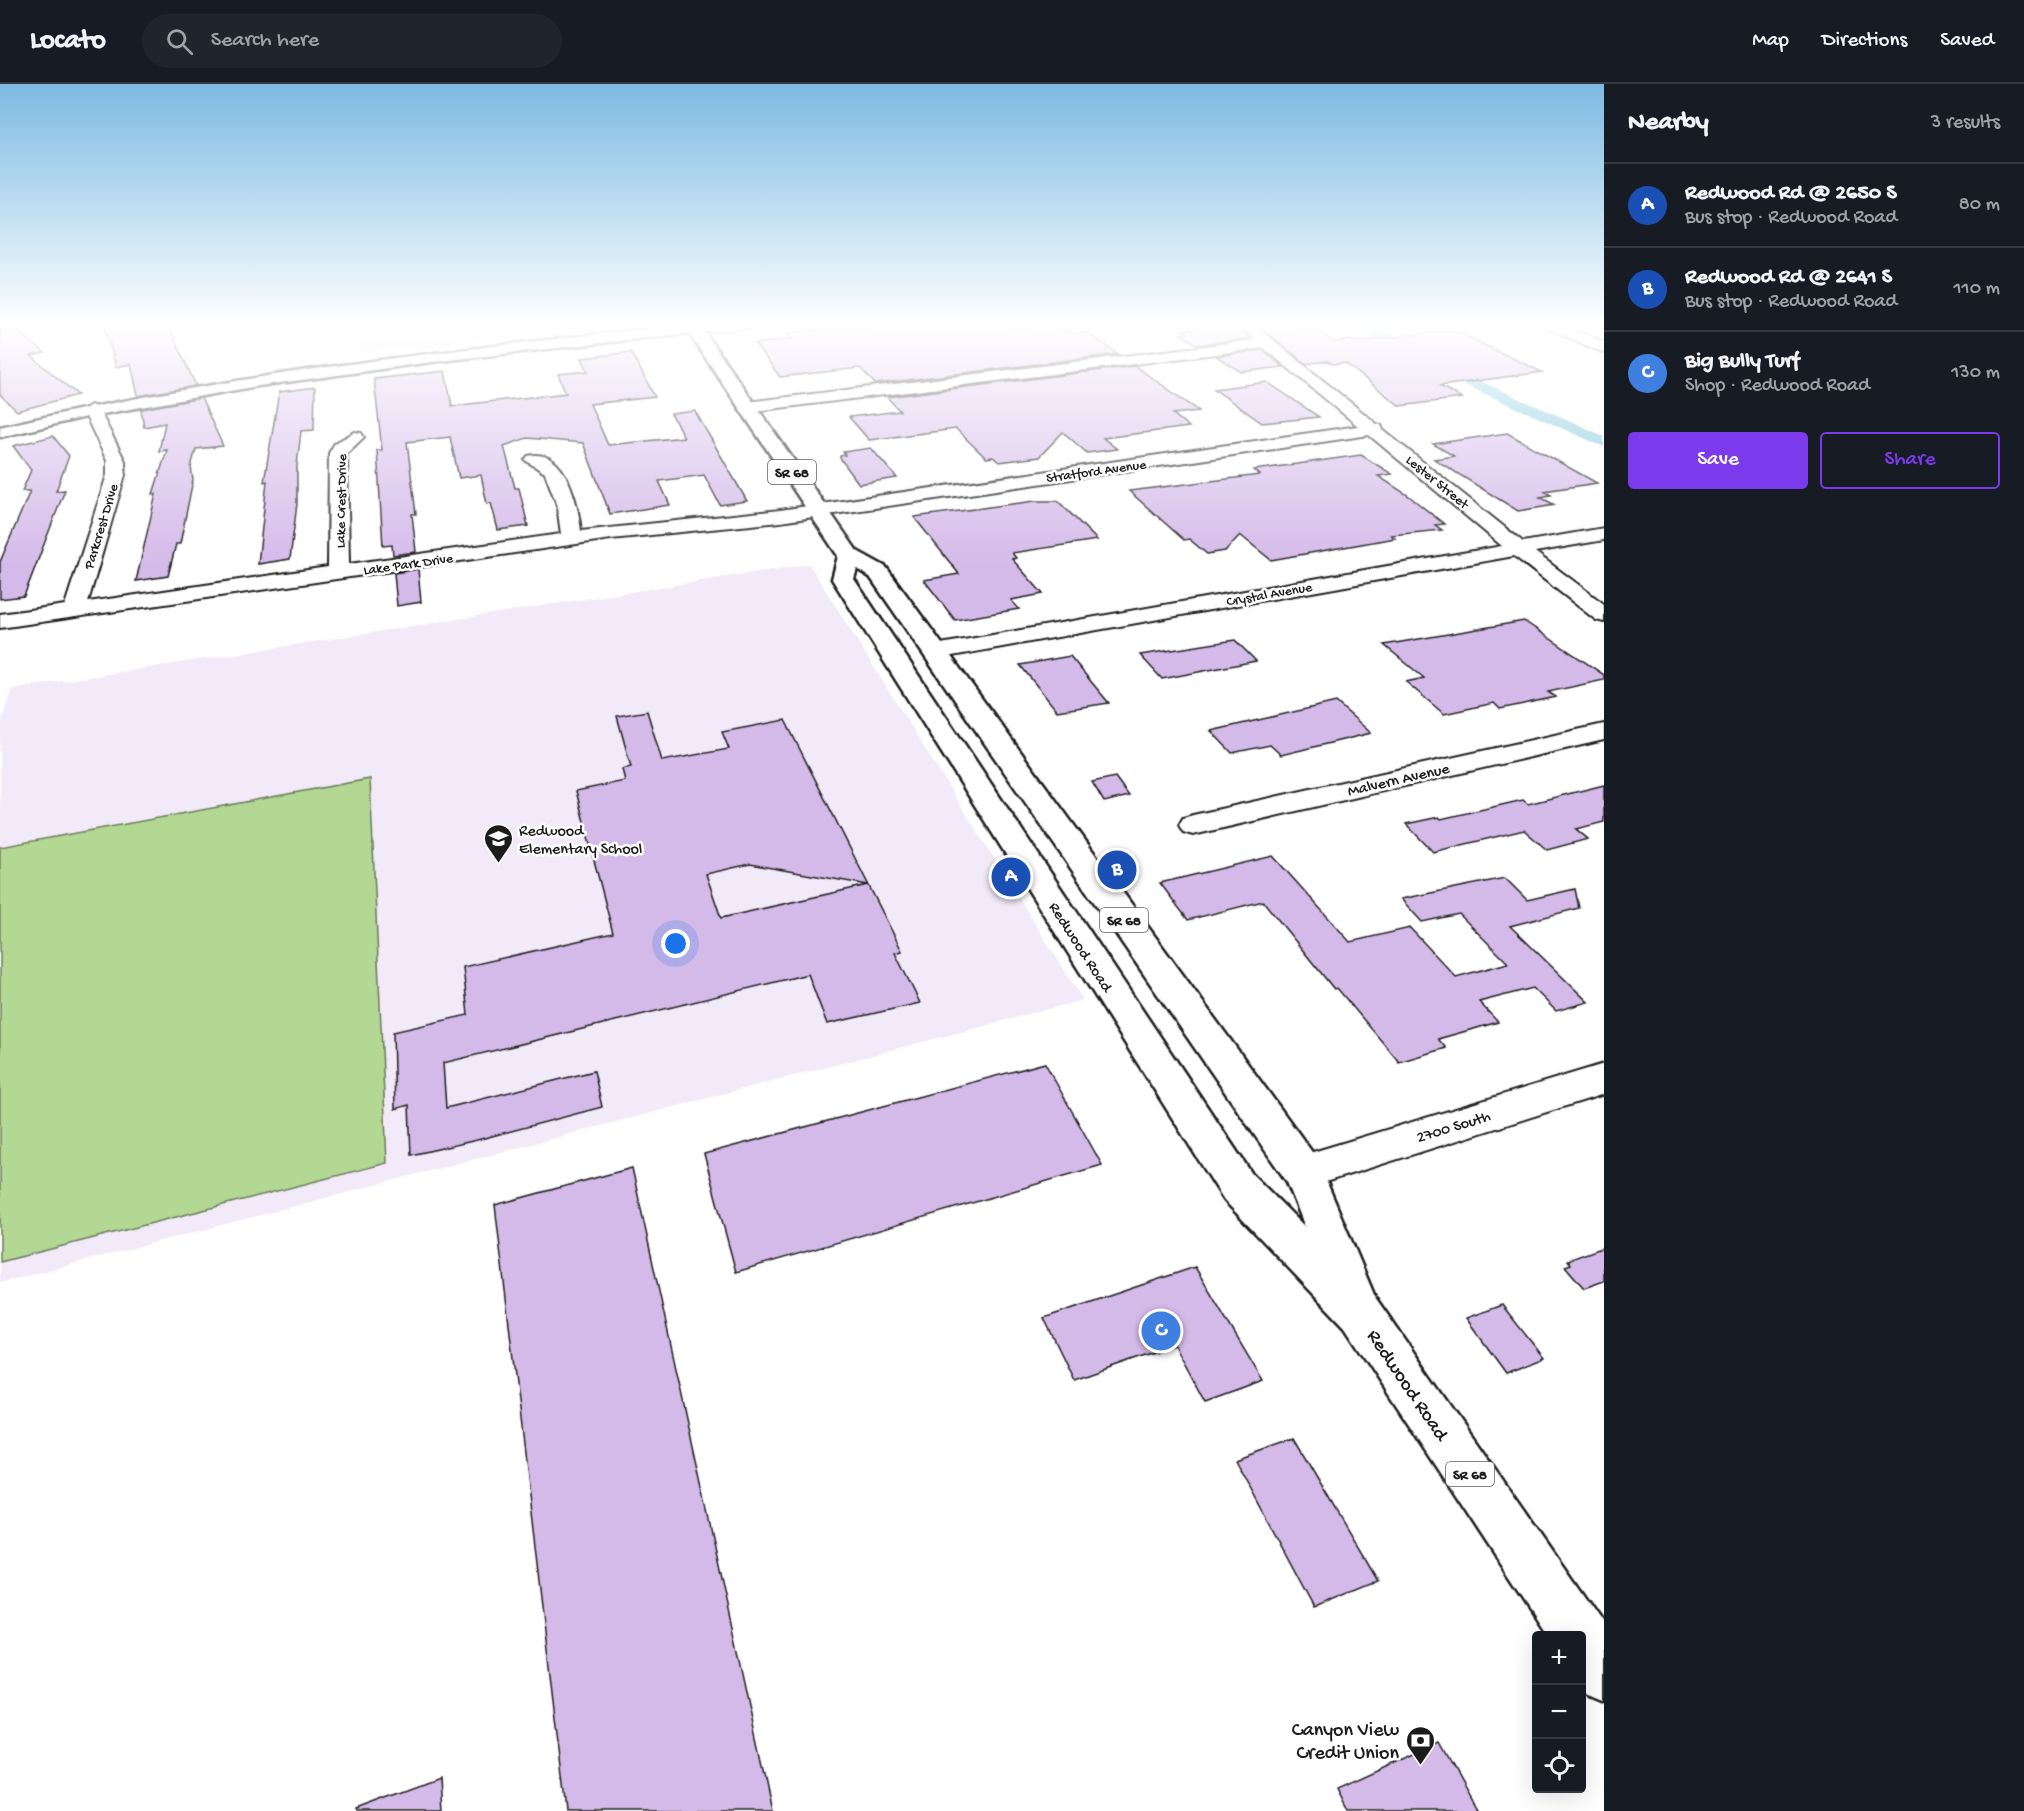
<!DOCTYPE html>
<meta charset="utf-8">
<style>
body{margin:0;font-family:"Gochi Hand",sans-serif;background:#20242c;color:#f1f3f6}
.controls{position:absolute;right:18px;bottom:18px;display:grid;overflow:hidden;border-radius:6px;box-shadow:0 6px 24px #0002}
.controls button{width:54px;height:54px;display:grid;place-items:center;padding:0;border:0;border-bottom:2px solid #363941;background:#171b24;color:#f1f3f6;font:30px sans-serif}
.you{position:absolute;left:676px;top:860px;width:21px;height:21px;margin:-15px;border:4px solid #fff;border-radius:50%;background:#1a73e8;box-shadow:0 0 0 9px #1a73e833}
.badge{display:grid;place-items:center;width:39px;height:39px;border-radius:50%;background:#7c3aed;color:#fff;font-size:20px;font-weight:700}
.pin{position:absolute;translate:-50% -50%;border:3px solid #fff;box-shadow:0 2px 6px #0006}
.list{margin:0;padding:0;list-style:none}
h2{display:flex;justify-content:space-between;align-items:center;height:78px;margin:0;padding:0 24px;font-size:26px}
h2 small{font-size:20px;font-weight:400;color:#9ea1a6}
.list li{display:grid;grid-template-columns:39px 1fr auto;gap:18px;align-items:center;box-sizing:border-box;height:84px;padding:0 24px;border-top:2px solid #363941}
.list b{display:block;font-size:22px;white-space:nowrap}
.list p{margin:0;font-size:20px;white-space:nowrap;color:#9ea1a6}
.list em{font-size:20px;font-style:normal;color:#9ea1a6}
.actions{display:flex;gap:12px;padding:18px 24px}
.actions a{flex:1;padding:14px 0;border:2px solid #7c3aed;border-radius:6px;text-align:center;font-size:21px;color:#7c3aed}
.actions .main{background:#7c3aed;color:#fff}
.icon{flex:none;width:33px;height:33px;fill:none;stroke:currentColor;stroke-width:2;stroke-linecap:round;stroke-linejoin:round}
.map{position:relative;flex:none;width:1604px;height:1727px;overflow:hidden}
header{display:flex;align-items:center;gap:36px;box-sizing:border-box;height:84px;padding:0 30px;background:#171b24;border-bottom:2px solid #363941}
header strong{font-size:28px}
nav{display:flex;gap:33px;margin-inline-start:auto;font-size:21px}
.search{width:420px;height:54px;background:#20242c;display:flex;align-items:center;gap:15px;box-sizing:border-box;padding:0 21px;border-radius:33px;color:#9ea1a6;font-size:22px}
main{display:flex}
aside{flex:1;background:#171b24}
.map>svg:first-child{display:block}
.built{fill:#f2eaf8}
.green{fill:#b3d893;stroke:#687a58;stroke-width:1.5}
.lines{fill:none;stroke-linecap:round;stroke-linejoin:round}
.canal{fill:#7bc4dc;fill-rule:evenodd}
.building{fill:#d4bae9;stroke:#1c1c1c;stroke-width:1.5;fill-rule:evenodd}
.minor-casing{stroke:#1c1c1c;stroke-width:4}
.tertiary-casing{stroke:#1c1c1c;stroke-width:5}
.primary-casing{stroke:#1c1c1c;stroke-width:5}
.minor{fill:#fff;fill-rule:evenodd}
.tertiary{fill:#fff;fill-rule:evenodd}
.primary{fill:#fff;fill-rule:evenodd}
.labels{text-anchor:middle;stroke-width:5;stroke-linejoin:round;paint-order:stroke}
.far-street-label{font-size:14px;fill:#1c1c1c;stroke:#fff}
.shield{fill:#fff;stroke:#606060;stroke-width:1.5}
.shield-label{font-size:15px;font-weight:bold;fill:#1c1c1c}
.street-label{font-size:16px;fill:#1c1c1c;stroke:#fff}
.poi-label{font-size:16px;fill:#1c1c1c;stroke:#fff;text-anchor:start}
.near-street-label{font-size:20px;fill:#1c1c1c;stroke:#fff}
.near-poi-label{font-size:20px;fill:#1c1c1c;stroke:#fff;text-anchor:end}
</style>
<header>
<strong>Locato</strong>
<div class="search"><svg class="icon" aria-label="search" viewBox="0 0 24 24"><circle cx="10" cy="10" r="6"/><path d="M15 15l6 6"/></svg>Search here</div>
<nav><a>Map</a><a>Directions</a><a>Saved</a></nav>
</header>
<main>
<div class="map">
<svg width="1604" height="1727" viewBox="0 0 1604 1727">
<rect width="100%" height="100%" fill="#fff"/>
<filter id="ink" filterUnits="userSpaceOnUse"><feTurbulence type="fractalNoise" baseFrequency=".0167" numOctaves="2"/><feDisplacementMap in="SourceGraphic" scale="12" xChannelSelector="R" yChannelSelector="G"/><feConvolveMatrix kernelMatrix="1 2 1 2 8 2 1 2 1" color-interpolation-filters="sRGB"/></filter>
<g filter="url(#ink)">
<g class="built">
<path d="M357,240H631L358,269Z"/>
<path d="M809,480L1083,916L0,1199V641L12,605Z"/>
</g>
<path class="green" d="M370,695L387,1079L0,1178V763Z"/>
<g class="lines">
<path class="canal" d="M1360,240H1374L1422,271L1604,352V363L1412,277L1367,250Z"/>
</g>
<g class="building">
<path d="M0,240H9L45,269L31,272L78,311L17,327L0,311Z"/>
<path d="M104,240H168L196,302L138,312L131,280L116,283Z"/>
<path d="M880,240H1009L1014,244L1051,240L1061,248L1068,247L1072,250L1086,248L1118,270L875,300L860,284L780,293L755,260L792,255L786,249Z"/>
<path d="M1186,240H1235L1250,254L1198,261L1181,250L1188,249L1182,246L1193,245Z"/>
<path d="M1257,240H1295L1303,245L1314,244L1334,258L1351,256L1354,258L1453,246L1542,288L1440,302L1462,314L1400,322L1345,279L1333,280L1327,277L1306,280Z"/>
<path d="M1263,266L1283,283L1241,288L1216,272Z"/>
<path d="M631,268L655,313L590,320L608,361L684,353L671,330L695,327L747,417L720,421L704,391L659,397L670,421L610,430L583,359L527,354L504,362L515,404H519L528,442L498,446L491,419L487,420L481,391L459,394L450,353L407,358L416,430H412L416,468L393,471L392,461L383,462L377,366H382L374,295L445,287L452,322L566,309L558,290L588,287L582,274Z"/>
<path d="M1135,282L1199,327L1173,330L1189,343L1103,354L1117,365L1087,369L1063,348L1039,373L999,378L993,373L986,374L956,345L869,356L849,333L900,327L887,313Z"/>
<path d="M1267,298L1319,333L1262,339L1214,305Z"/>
<path d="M315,303L314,346L301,347L297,381V420L290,475L258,480L267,397L264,398L279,308Z"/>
<path d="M201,314L223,362L196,365L191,383L193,396L180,460H176L168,492L136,497L156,410H153L167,366L159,367L165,339L144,343L141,325Z"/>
<path d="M1507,349L1597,399L1544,407L1551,411L1540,413L1555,421L1518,427L1434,375L1454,372L1433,360Z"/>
<path d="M53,352L69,372L56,407L65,406L24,512L0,515V478L30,407H22L31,386L13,362Z"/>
<path d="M871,364L897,394L859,400L840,374V372L845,371L843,368Z"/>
<path d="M1361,371L1392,390L1378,392L1409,412L1444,440L1435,441L1442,446L1391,451L1395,454L1271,476L1240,451L1225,467L1207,470L1189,455L1184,456L1129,407L1260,391L1254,386Z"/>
<path d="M1035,417H1058L1097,456L1012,469L1016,474L1012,475L1043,510L1011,516L1019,525L955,536L924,496L959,490L914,433Z"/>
<path d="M418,485L421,518L397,522L394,489Z"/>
<path d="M1524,537L1604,591V596L1548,608L1556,613L1500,625L1494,619L1444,630L1406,598L1424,594L1384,561Z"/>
<path d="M1235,556L1256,577L1162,595L1140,571Z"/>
<path d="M1070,572L1098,606L1109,619L1057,627L1020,581Z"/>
<path d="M1336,618L1371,649L1281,671L1270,661L1232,669L1211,647Z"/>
<path d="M647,627L662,677L729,665L722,648L785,636L902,867L895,869L920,919L827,940L808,890L443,979L446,1024L594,987L602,1023L477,1056L411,1071L409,1021L395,1025L393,948L468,931L463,883L613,849L576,707L625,697L622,685L631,683L617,632ZM750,780L868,801L721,834L706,790Z"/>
<path d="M1115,693L1129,712L1104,718L1092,698Z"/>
<path d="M1604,701V738L1576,745L1588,755L1547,766L1524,746L1433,768L1406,740L1439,733L1441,735L1523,716L1528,720Z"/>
<path d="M1273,772L1350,858L1410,844L1456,893L1508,879L1459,830L1422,838L1401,815L1505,794L1527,816L1575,805L1579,824L1510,842L1588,918L1556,927L1533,904L1479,918L1498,938L1438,955L1446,964L1399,978L1337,904L1334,905L1263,817L1188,836L1160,799Z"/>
<path d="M1045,979L1102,1081L736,1188L704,1070Z"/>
<path d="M632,1084L773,1727H566L495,1121Z"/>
<path d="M1604,1163V1197L1584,1204L1565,1182L1571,1180L1568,1176Z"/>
<path d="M1195,1183L1263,1297L1205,1318L1174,1261L1074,1296L1044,1234Z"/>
<path d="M1502,1221L1544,1274L1506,1289L1466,1234Z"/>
<path d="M1294,1354L1378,1497L1314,1523L1235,1375Z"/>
<path d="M1439,1659L1477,1727H1348L1337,1705Z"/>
<path d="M439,1694L441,1727H357L356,1725Z"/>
</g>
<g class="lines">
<defs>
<g id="minor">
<path d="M752,240L745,244L694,249L687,245L689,242Z"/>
<path d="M1237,240H1253L1377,340L1381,341L1383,346L1523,458L1604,444V456L1535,468L1604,520V538L1596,536L1514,472L935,575L927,573L923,568L927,563L935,561L1502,462L1369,351L780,438L611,455L0,544V530L65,521L107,391V377L83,326L91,321L99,326L125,377V391L88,518L328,483L329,369L335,359L355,348L361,349L364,353L347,369L349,480L561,450L557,421L545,389L525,376L528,372C566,363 578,420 581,447L780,426L1358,342L1264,264L747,328L739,323L747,318L1255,256Z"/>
<path d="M1543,240H1562L1604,258V269L1545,243Z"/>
<path d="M1604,640V656L1193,751L1183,748L1179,741L1183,734L1193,731Z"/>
<path d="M1604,980V1010L1303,1105L1290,1100L1284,1088L1290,1076L1303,1071Z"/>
</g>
<path id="tertiary" d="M694,240L699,242L702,245L699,248L432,278L258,302L86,333L0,353V343C231,289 459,265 694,240Z"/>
<path id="primary" d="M683,240H699L857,467L886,483L1317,1075L1375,1213L1604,1541V1616L1585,1608L1582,1602V1552H1548L1345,1243L1224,1116L832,495L838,472ZM857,485L870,493L1287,1098L1305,1143L1252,1090L854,495Z"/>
</defs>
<use href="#minor" class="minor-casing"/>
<use href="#tertiary" class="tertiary-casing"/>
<use href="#primary" class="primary-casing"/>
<use href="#minor" class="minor"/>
<use href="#tertiary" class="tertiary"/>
<use href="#primary" class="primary"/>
</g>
</g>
<linearGradient id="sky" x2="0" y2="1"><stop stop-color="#7cbae3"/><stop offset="0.5" stop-color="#fff"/><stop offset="1" stop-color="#fff" stop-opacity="0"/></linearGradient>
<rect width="1604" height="482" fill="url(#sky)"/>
<defs>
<symbol id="school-pin" viewBox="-11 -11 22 30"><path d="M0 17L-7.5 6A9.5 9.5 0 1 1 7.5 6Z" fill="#1c1c1c" stroke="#fff"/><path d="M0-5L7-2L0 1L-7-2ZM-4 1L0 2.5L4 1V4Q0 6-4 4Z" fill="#fff"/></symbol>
<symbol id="bank-pin" viewBox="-11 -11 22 30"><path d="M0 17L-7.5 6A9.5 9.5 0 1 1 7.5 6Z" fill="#1c1c1c" stroke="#fff"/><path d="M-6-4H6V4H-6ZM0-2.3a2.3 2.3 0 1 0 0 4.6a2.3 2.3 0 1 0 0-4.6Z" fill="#fff"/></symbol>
</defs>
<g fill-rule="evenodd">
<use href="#school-pin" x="482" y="738" width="33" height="45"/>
<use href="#bank-pin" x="1404" y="1640" width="33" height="45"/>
</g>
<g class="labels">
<g class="far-street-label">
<text transform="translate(1096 386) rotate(-8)" y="5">Stratford Avenue</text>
<text transform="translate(1438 397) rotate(39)" y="5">Lester Street</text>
<text transform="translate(340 417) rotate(-89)" y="5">Lake Crest Drive</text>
<text transform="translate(100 442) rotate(-73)" y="5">Parkcrest Drive</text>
<text transform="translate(408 479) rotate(-8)" y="5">Lake Park Drive</text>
<text transform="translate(1269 509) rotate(-10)" y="5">Crystal Avenue</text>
</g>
<g class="shield">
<rect x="768" y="376" width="48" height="24" rx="4.5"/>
<rect x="1100" y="824" width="48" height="24" rx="4.5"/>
<rect x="1446" y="1378" width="48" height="24" rx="4.5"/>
</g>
<g class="shield-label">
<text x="792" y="393">SR 68</text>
<text x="1124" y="841">SR 68</text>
<text x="1470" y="1395">SR 68</text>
</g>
<g class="street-label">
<text transform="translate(1398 694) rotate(-13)" y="6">Malvern Avenue</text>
<text transform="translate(1082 862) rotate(57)" y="6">Redwood Road</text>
<text transform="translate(1453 1041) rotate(-17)" y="6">2700 South</text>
</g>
<g class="poi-label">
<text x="519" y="751">Redwood<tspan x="519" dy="18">Elementary School</tspan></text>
</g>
<g class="near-street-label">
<text transform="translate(1409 1300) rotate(56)" y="7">Redwood Road</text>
</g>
<g class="near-poi-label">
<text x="1399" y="1651">Canyon View<tspan x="1399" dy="23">Credit Union</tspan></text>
</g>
</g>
</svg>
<div class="controls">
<button>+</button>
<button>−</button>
<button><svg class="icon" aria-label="locate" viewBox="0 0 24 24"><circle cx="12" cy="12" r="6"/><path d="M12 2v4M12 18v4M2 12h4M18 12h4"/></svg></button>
</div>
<div class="you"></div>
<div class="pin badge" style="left:1011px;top:793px;background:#1a4fb4">A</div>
<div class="pin badge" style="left:1117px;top:786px;background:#1a4fb4">B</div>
<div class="pin badge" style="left:1161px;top:1247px;background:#3f7fe0">C</div>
</div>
<aside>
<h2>Nearby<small>3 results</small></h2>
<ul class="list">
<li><span class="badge" style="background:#1a4fb4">A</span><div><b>Redwood Rd @ 2650 S</b><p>Bus stop · Redwood Road</p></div><em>80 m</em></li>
<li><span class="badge" style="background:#1a4fb4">B</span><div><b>Redwood Rd @ 2641 S</b><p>Bus stop · Redwood Road</p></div><em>110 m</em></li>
<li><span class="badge" style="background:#3f7fe0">C</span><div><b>Big Bully Turf</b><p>Shop · Redwood Road</p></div><em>130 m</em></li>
</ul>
<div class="actions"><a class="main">Save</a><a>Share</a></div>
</aside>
</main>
